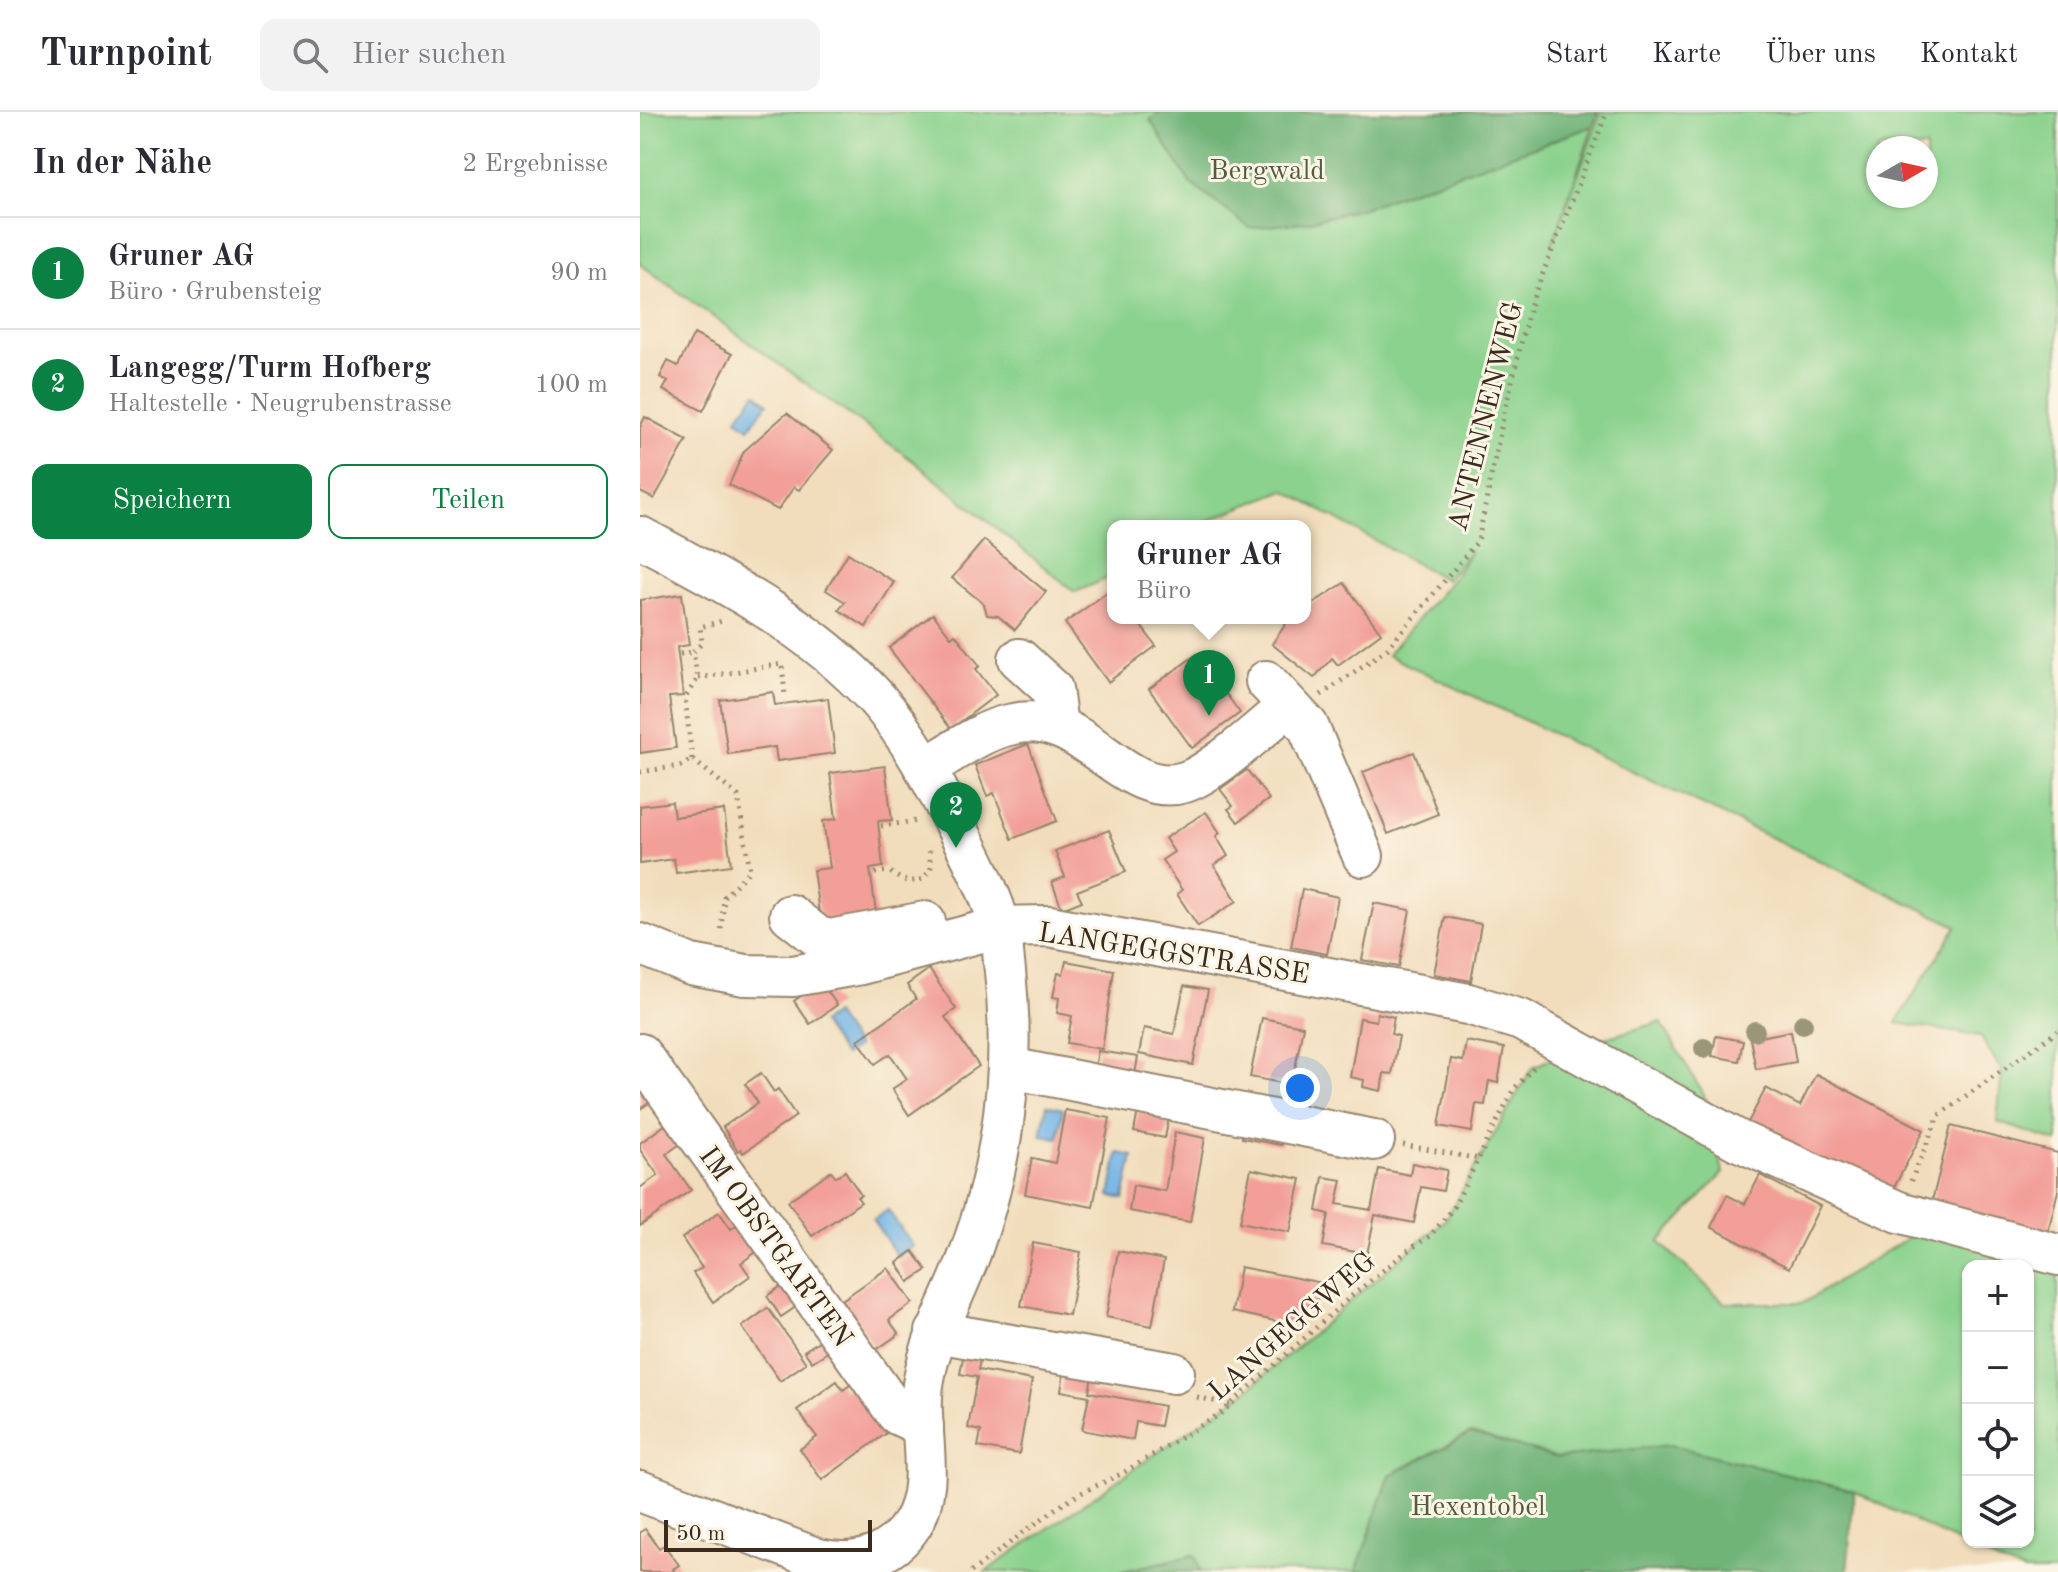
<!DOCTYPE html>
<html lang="de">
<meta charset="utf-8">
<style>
body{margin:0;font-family:"Old Standard TT",serif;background:#f2f2f3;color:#2b2b33}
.controls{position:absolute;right:24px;bottom:24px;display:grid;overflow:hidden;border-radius:16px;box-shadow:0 2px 6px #0004}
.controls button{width:72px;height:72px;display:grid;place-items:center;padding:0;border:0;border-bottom:2px solid #e1e1e2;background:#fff;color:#2b2b33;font:40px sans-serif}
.compass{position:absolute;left:1226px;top:24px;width:72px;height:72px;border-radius:50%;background:#fff;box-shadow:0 2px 6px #0004;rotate:81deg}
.scale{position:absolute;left:24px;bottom:20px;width:208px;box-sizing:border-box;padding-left:8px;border:4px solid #3b2a1e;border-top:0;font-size:22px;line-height:28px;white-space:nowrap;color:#3b2a1e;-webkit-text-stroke:6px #fcf5e5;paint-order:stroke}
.you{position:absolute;left:660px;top:976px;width:28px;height:28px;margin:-20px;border:6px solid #fff;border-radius:50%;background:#1a73e8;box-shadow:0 0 0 12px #1a73e833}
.badge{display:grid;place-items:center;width:52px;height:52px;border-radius:50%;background:#0b8043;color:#fff;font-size:26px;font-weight:700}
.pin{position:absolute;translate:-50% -66px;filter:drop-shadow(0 2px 4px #0008)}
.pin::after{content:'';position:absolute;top:42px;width:28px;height:24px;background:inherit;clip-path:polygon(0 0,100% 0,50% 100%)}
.popup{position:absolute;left:467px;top:408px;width:204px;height:104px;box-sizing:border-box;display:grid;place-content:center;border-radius:16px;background:#fff;filter:drop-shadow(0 2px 6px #0005);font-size:26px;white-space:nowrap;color:#7c7c81}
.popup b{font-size:30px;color:#2b2b33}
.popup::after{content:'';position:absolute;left:50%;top:100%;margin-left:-16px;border:16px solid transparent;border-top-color:#fff}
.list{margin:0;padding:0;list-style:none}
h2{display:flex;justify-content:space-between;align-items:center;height:104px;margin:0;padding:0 32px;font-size:34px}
h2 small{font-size:26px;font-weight:400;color:#7c7c81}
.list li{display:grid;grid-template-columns:52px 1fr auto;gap:24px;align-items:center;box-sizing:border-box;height:112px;padding:0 32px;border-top:2px solid #e1e1e2}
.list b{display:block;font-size:30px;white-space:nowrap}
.list p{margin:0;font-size:26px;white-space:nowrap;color:#7c7c81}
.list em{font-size:26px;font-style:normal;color:#7c7c81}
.actions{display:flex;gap:16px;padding:24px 32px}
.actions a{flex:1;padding:18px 0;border:2px solid #0b8043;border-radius:16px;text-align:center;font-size:28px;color:#0b8043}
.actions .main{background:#0b8043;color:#fff}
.icon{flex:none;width:44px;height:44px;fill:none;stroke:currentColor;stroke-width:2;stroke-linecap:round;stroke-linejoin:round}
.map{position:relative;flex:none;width:1418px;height:1460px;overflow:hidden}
header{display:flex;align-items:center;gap:48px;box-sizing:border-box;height:112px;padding:0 40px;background:#fff;border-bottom:2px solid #e1e1e2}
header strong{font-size:38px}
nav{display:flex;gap:44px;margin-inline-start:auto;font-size:28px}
.search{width:560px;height:72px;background:#f2f2f3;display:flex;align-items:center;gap:20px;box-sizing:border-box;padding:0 28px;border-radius:16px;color:#7c7c81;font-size:30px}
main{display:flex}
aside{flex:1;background:#fff}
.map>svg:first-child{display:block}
.green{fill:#8ad28d;stroke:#627e56;stroke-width:2;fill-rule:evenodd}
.forest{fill:#6fb478;stroke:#556f4b;stroke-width:2}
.water{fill:#6fb3e5;stroke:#556e82;stroke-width:2}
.building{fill:#f29f98}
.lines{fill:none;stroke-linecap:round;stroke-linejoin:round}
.minor-casing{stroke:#96846d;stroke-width:44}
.path{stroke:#96846d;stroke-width:5;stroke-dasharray:2 6;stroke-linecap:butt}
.minor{stroke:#fff;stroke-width:40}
.tree{fill:#9a9677}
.labels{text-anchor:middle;stroke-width:6;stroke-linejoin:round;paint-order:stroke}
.park-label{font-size:28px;fill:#535c3f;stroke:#fcf5e5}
.street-label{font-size:28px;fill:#3b2a1e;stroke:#fcf5e5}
</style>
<header>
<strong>Turnpoint</strong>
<div class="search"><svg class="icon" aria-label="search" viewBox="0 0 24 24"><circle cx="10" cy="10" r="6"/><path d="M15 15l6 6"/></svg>Hier suchen</div>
<nav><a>Start</a><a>Karte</a><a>Über uns</a><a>Kontakt</a></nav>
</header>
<main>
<aside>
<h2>In der Nähe<small>2 Ergebnisse</small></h2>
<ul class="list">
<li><span class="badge">1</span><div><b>Gruner AG</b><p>Büro · Grubensteig</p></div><em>90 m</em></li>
<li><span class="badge">2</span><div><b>Langegg/Turm Hofberg</b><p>Haltestelle · Neugrubenstrasse</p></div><em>100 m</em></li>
</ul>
<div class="actions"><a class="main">Speichern</a><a>Teilen</a></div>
</aside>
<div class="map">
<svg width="1418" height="1460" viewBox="0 0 1418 1460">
<rect width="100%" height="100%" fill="#fcf5e5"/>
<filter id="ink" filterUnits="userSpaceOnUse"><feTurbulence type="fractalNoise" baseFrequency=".0125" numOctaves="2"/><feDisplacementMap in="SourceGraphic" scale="16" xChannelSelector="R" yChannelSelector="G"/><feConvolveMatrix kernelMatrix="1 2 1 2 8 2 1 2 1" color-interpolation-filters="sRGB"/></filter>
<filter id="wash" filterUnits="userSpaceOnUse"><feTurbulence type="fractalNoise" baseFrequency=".006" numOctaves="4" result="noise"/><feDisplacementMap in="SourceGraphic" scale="32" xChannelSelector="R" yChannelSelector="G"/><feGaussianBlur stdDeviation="1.8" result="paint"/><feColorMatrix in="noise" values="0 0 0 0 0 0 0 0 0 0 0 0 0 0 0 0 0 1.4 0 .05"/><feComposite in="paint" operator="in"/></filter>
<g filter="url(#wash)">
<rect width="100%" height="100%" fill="#f1ddbc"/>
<g class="green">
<path d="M0,0H521L720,97L953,14L912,133L961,0H1418V1030L1357,1010L1362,959L1340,924L1256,911L1317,814L747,543L815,464L832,438L806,468L644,378L554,414H473V464L435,480L272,348L0,152ZM1238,36H1286V84H1238Z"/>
<path d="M1021,910L1070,994L1083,1061L1019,1130L1085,1191H1163L1292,1111L1418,1143V1460H1385L1360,1451L1214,1379L1030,1333L918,1346L831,1321L750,1363L716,1460H561L554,1443L479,1460H345L605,1280L806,1107L892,956L933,935ZM1328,1154H1388V1430H1328Z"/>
</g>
<g class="forest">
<path d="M521,0H958L953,14L720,97L666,110L610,116L550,71L510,8Z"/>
<path d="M831,1321L918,1346L1030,1333L1214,1379L1207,1460H716L750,1363Z"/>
<path d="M555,1443L561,1460H479Z"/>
</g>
<g class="water">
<path d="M116,281L128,291L109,316L97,306Z"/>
<path d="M194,902L217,935L204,944L181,911Z"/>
<path d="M407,993L423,997L418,1026L401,1023Z"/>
<path d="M478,1041L493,1044L484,1087L470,1084Z"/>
<path d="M248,1098L273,1134L258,1145L233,1108Z"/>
</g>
<g id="blocks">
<g class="building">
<path d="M54,222L92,242L63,299L23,278L28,269L20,265L28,249L38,254Z"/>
<path d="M147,301L193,338L159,378L154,375L138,398L89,373L104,339Z"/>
<path d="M5,305L47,328L14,387L0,380V315Z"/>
<path d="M344,428L406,480L375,518L358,504L347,503L344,492L312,466Z"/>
<path d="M208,441L254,470L226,515L199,498L205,490L186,478Z"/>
<path d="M704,471L741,521L698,553L692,546L674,566L632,532L650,506H665V488L670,493Z"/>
<path d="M473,476V506H495L516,534L468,570L425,511Z"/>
<path d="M42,482L49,533L37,535L43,584L29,585L36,636L0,641V488Z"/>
<path d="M293,502L311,525L315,522L340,554L336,557L356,583L311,617L249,536Z"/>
<path d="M557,542L600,601L552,636L509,577Z"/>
<path d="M133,580L135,593L188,586L195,641L137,649L135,635L88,642L80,588Z"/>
<path d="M388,632L417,709L372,727L354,681L347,684L335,653Z"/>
<path d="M774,640L798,702L748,722L723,660Z"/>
<path d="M245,654L252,708L238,709L243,755L230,757L237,808L181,816L173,758L190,756L183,709L196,707L190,661Z"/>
<path d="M607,658L629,687L598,710L588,697L593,694L580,677Z"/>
<path d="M32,690L34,705L84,698L91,753L36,761L34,747L0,752V694Z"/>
<path d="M566,700L580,721L576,724L588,744L574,753L597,789L558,814L537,782L542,778L522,748L534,740L525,726Z"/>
<path d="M469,718L486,760L437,779L442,789L422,797L412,770L425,765L415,739Z"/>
<path d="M662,777L698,785L687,842L651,835Z"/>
<path d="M734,791L770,798L759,855L722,848Z"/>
<path d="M805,805L841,812L831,869L794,862Z"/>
<path d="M426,849L474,858L462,937L427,931L432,904L417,901L419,886L413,885L418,861L423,862Z"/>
<path d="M289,857L316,897L305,905L339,954L269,1003L252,977L267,967L250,942L235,952L218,928L276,887L267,873Z"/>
<path d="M181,870L197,893L170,912L154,889Z"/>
<path d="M544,874L568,878L553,953L499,942L504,916L534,922Z"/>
<path d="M737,901L754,905L751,922L759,924L752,962L744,961L741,979L723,975L724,968L710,965L720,906L736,909Z"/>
<path d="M622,906L663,914L652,973L610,965Z"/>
<path d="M1151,919L1156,950L1116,957L1110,927Z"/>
<path d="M1076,924L1103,929L1099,949L1072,944Z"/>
<path d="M826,929L864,936L858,971L849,969L845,993L836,992L832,1020L799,1014L811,947L823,949Z"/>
<path d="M458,939L498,945L495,962L455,955Z"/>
<path d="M121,961L134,980L138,977L156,1004L103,1041L101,1037L98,1039L83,1015L118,991L105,972Z"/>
<path d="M1176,962L1284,1018L1247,1089L1105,1016L1126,976L1160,994Z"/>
<path d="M0,963L16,986L0,997Z"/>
<path d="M499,993L530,999L525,1026L494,1020Z"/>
<path d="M425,998L470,1006L453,1095L385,1082L392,1046L415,1051Z"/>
<path d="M29,1010L43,1030L26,1042L51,1078L0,1114V1076L18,1063L0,1038V1031Z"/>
<path d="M605,1011L644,1017L641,1033L602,1026Z"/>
<path d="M1311,1014L1418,1041V1079L1407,1123L1291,1093Z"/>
<path d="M535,1020L565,1026L550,1110L489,1099L493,1073L525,1079Z"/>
<path d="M772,1051L807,1058L803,1079L781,1075L774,1111L735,1103L727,1142L683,1134L689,1102L677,1099L683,1065L702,1068L697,1092L731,1098L739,1057L770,1063Z"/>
<path d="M611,1057L661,1067L650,1120L600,1110Z"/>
<path d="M191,1059L196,1065L205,1059L221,1083L217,1085L221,1090L172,1124L148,1089Z"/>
<path d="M1120,1063L1180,1094L1149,1156L1071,1115L1087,1083L1105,1092Z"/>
<path d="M79,1100L91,1117L103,1108L123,1135L101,1151L110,1164L73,1190L53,1161L62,1156L42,1126Z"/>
<path d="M393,1131L441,1140L429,1203L381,1194Z"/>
<path d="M273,1139L287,1158L269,1170L257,1151Z"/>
<path d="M478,1139L524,1148L512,1214L466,1205Z"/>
<path d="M600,1155L693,1173L649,1212L592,1200Z"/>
<path d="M248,1156L273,1191L249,1208L259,1222L236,1238L202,1188Z"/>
<path d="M146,1171L160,1192L141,1205L127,1184Z"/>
<path d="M128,1196L166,1251L140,1269L102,1215Z"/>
<path d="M184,1226L192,1237L172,1250L164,1239Z"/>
<path d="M325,1235L342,1238L338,1258L392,1268L379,1342L338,1335L341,1319L328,1316L337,1265L320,1262Z"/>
<path d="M425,1254L453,1259L449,1280L524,1294L520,1314L496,1310L493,1328L442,1318L449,1284L421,1279Z"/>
<path d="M197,1269L203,1278L213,1271L248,1320L182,1368L160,1337L177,1325L157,1298Z"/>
<path d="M5,1417L19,1436L24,1433L39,1453L33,1457L35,1460H0V1420Z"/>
</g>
</g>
</g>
<g filter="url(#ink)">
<use href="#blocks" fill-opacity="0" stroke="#96846d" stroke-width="2"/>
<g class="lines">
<defs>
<g id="minor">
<path d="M0,425C85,470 170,514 236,586C268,622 292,667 314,710C330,742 351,780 360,815C363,829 363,845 365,859C375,953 364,1047 332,1136C317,1180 292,1220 284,1267C275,1313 298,1369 272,1412C251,1445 215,1456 178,1447L0,1379"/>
<path d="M379,547L412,577L417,613"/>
<path d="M626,569L668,614L723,744"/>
<path d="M286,656C313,640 341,618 373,612C445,596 482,689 545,670C573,661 625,613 648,594"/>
<path d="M150,803L178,825L190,828L285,810"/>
<path d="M0,832L51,853L105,863L153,864L221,852L360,815L409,814L828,892L881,908L1099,1029L1259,1100L1418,1143"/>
<path d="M0,942L257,1302L283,1314"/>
<path d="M370,956L734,1028"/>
<path d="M296,1220L534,1261"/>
</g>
</defs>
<use href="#minor" class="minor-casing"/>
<g class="path">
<path d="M40,542L53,540"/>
<path d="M58,566L142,552L145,583"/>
<path d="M681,583L747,537L838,429L862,311L890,194L967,0"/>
<path d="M52,647L45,586L58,566L53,540L62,531L60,515L82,509"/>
<path d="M0,660L40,654L52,647L98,684L110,758L84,785L81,823"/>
<path d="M241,714L277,709"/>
<path d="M235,761L249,759C262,769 268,771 283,767L291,757L289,737"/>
<path d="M763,1033L839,1047"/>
<path d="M1271,1069L1299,1003L1418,919"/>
<path d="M557,1285L590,1293"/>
<path d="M331,1460L415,1397L441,1381L481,1362L580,1302L708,1187L767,1139L790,1124L814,1095L873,978L896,953"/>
</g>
<use href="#minor" class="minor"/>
</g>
<g class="tree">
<circle cx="1163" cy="912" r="10"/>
<circle cx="1115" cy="919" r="10"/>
<circle cx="1064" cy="936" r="10"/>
</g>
</g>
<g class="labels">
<g class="park-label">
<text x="627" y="67">Bergwald</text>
<text x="838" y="1403">Hexentobel</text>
</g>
<g class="street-label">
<text transform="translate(844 304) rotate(-76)" y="10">ANTENNENWEG</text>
<text transform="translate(534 840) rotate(9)" y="10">LANGEGGSTRASSE</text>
<text transform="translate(137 1134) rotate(54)" y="10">IM OBSTGARTEN</text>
<text transform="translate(651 1213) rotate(-41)" y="10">LANGEGGWEG</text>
</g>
</g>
</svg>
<div class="controls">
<button>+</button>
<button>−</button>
<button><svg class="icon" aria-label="locate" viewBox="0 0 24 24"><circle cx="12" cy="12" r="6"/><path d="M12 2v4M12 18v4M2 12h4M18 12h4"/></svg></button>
<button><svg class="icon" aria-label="layers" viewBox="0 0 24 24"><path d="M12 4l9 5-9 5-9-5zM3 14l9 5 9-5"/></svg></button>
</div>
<svg class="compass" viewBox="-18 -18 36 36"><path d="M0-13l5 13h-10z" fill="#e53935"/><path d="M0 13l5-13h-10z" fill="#7c7c81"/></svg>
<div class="scale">50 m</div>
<div class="you"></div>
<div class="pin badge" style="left:569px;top:604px">1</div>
<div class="popup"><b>Gruner AG</b>Büro</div>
<div class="pin badge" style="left:316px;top:736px">2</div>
</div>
</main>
